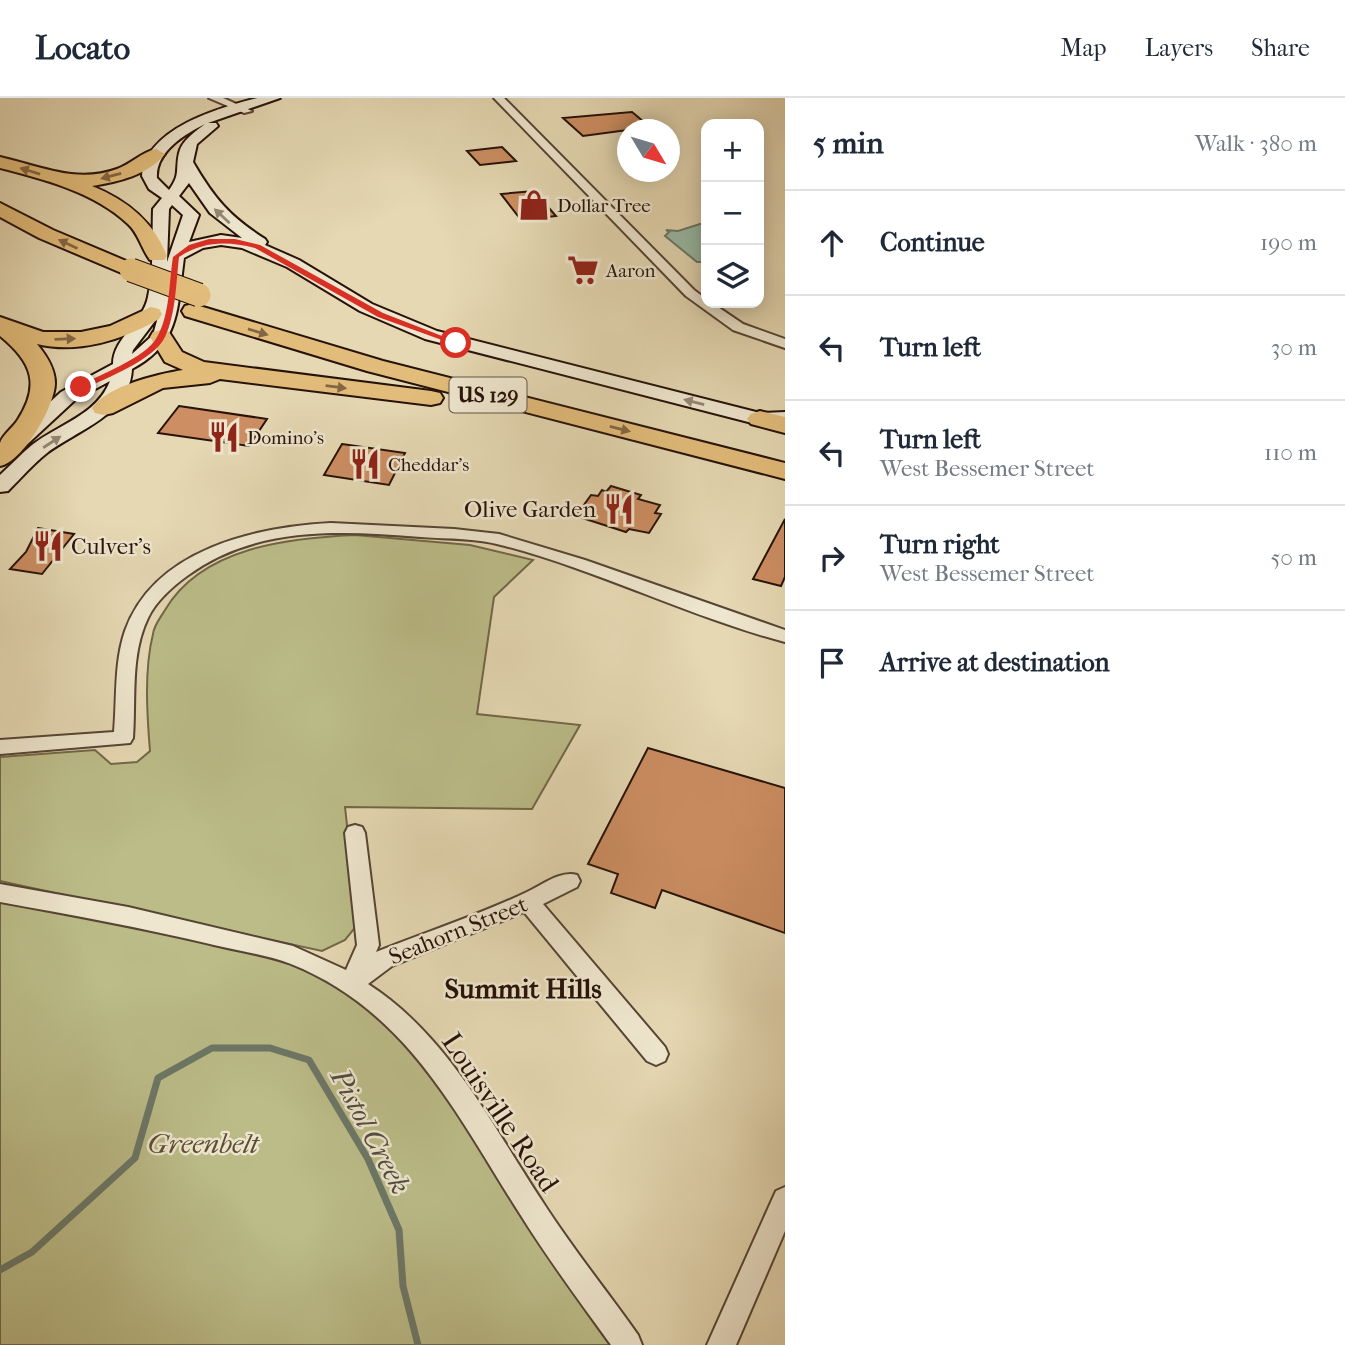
<!DOCTYPE html>
<meta charset="utf-8">
<style>
body{margin:0;font-family:"IM FELL French Canon",serif;background:#f6f6f7;color:#1f2937}
.controls{position:absolute;right:21px;top:21px;display:grid;overflow:hidden;border-radius:14px;box-shadow:0 4px 18px #0003}
.controls button{width:63px;height:63px;display:grid;place-items:center;padding:0;border:0;border-bottom:2px solid #e0e1e3;background:#fff;color:#1f2937;font:35px sans-serif}
.compass{position:absolute;left:617px;top:21px;width:63px;height:63px;border-radius:50%;background:#fff;box-shadow:0 4px 18px #0003;rotate:128deg}
.stop{position:absolute;width:21px;height:21px;margin:-16px;border:5px solid #d93025;border-radius:50%;background:#fff}
.stop.end{background:#d93025;border-color:#fff;box-shadow:0 2px 7px #0008}
.list{margin:0;padding:0;list-style:none}
h2{display:flex;justify-content:space-between;align-items:center;height:91px;margin:0;padding:0 28px;font-size:30px}
h2 small{font-size:23px;font-weight:400;color:#747a83}
.list li{display:grid;grid-template-columns:46px 1fr auto;gap:21px;align-items:center;box-sizing:border-box;height:105px;padding:0 28px;border-top:2px solid #e0e1e3}
.list b{display:block;font-size:26px;white-space:nowrap}
.list p{margin:0;font-size:23px;white-space:nowrap;color:#747a83}
.list em{font-size:23px;font-style:normal;color:#747a83}
.icon{flex:none;width:38px;height:38px;fill:none;stroke:currentColor;stroke-width:2;stroke-linecap:round;stroke-linejoin:round}
.map{position:relative;flex:none;width:785px;height:1247px;overflow:hidden}
header{display:flex;align-items:center;gap:42px;box-sizing:border-box;height:98px;padding:0 35px;background:#fff;border-bottom:2px solid #e0e1e3}
header strong{font-size:33px}
nav{display:flex;gap:38px;margin-inline-start:auto;font-size:24px}
main{display:flex}
aside{flex:1;background:#fff}
.map>svg:first-child{display:block}
.green{fill:#bbbc88;stroke:#716748;stroke-width:2}
.water{fill:#98bba6;stroke:#6b7767;stroke-width:2}
.lines{fill:none;stroke-linecap:round;stroke-linejoin:round}
.stream{stroke:#6b7767;stroke-width:7}
.building{fill:#cc8e62;stroke:#271209;stroke-width:2}
.street-casing{stroke:#564434;stroke-width:4}
.secondary-casing{stroke:#271209;stroke-width:4}
.highway-casing{stroke:#271209;stroke-width:4}
.street{fill:#eee6ce;fill-rule:evenodd}
.secondary{fill:#eee6ce;fill-rule:evenodd}
.highway{fill:#e2bc7a;fill-rule:evenodd}
.highway-bridge-casing{stroke:#271209;stroke-width:25;stroke-linecap:butt}
.highway-bridge{stroke:#e2bc7a;stroke-width:23}
.oneway{fill:#846742}
.oneway2{fill:#948775}
.route{fill:#d93025}
.labels{text-anchor:middle;stroke-width:5;stroke-linejoin:round;paint-order:stroke}
.far-poi-label{font-size:19px;fill:#271209;stroke:#eee6ce;text-anchor:start}
.shield{fill:#eee6ce;stroke:#635244;stroke-width:2}
.shield-label{font-size:21px;font-weight:bold;fill:#271209}
.poi-label{font-size:23px;fill:#271209;stroke:#eee6ce;text-anchor:end}
.street-label{font-size:23px;fill:#271209;stroke:#eee6ce}
.near-neighbourhood-label{font-size:28px;font-weight:bold;fill:#271209;stroke:#eee6ce}
.near-street-label{font-size:28px;fill:#271209;stroke:#eee6ce}
.near-water-label{font-size:28px;font-style:italic;fill:#4f4d40;stroke:#eee6ce}
.near-park-label{font-size:28px;font-style:italic;fill:#5b4e35;stroke:#eee6ce}
</style>
<header>
<strong>Locato</strong>
<nav><a>Map</a><a>Layers</a><a>Share</a></nav>
</header>
<main>
<div class="map">
<svg width="785" height="1247" viewBox="0 0 785 1247">
<rect width="100%" height="100%" fill="#e5d8b3"/>
<filter id="stains"><feTurbulence type="fractalNoise" baseFrequency=".00286" numOctaves="4"/><feColorMatrix values="0 0 0 0 .2 0 0 0 0 .09 0 0 0 0 .02 0 0 0 .5 -.17"/></filter>
<radialGradient id="worn" r=".72"><stop offset=".6" stop-color="#630" stop-opacity="0"/><stop offset="1" stop-color="#630" stop-opacity=".3"/></radialGradient>
<g class="green">
<path d="M355,437L470,447L533,462L494,499L477,616L580,627L532,711L345,709L358,826L345,842L322,853L0,783V659L95,652L111,666L137,664L150,653C147,616 144,572 153,536C154,527 161,519 165,512C202,449 289,440 355,437Z"/>
<path d="M0,802L304,862L427,955L615,1247H0Z"/>
</g>
<path class="water" d="M706,124V164H697L665,138L669,134L666,132L678,133Z"/>
<g class="lines">
<path class="stream" d="M0,1172L32,1154L135,1060L158,980L212,950H270L309,962L368,1061L399,1132L403,1188L418,1247"/>
</g>
<g class="building">
<path d="M632,14L650,29L583,38L563,20Z"/>
<path d="M502,49L516,63L480,67L467,53Z"/>
<path d="M534,93L556,118L521,122L501,96Z"/>
<path d="M179,308L267,321L249,348L158,335Z"/>
<path d="M342,346L405,355L389,387L324,377Z"/>
<path d="M611,388L641,397L638,401L660,407L655,415L661,416L649,435L629,431L626,434L576,418L591,397L598,398L602,392L606,394Z"/>
<path d="M785,421V479L781,488L753,481Z"/>
<path d="M38,430L74,436L42,476L10,471L26,454Z"/>
<path d="M648,650L785,690V835L662,792L655,810L611,795L618,776L588,766Z"/>
</g>
<g class="lines">
<defs>
<g id="street">
<path d="M209,0H223L252,13L244,15Z"/>
<path d="M494,0H504L694,192L706,201V205H712L743,226L785,241V250L733,232L686,198Z"/>
<path d="M331,425L454,431L499,436L585,462L785,532V544C690,519 600,473 505,448C478,440 449,441 421,439C340,433 256,427 187,478C172,489 156,503 148,520C130,557 136,601 133,640L130,645L0,656V642L114,634C117,601 114,565 125,533C154,451 256,429 331,425Z"/>
<path d="M355,727L362,729L365,735L379,847L376,854C426,834 479,817 527,794C542,787 561,772 577,777L580,783L577,789L543,806L665,949L668,956L665,963L656,967L647,963L524,814L392,868L368,886C448,937 493,1029 544,1106C573,1151 607,1193 638,1237L642,1247H611C580,1204 548,1161 520,1116C456,1016 408,913 291,866C267,857 239,853 214,847C143,830 72,817 0,804V786L128,809L293,848L346,872L357,847L345,735L348,729Z"/>
<path d="M785,1089V1133L736,1247H707L776,1093Z"/>
</g>
<path id="secondary" d="M257,0H280L208,25H216L218,28L197,46L193,64C214,100 229,118 265,141L267,144L265,147L299,162L372,206L437,233L760,315L785,314V326L760,327L425,241L360,213L287,169L242,150L221,147L203,150L184,160C177,210 181,245 132,271C130,317 77,332 47,355C33,366 21,380 8,393L0,394V377C11,367 21,356 32,347C59,326 97,317 110,283L75,302L7,365L0,367V350L61,294L113,266C113,240 143,225 148,199C154,171 152,140 153,111L162,100L149,91L142,78C146,30 219,10 257,0ZM205,26C195,34 182,42 179,55C175,72 181,76 169,92L157,80C155,54 185,36 205,26ZM189,85L210,115L242,140L221,137L189,144L199,117L179,98ZM172,107L183,117L167,164L169,111ZM158,219L153,237L132,256L133,252Z"/>
<g id="highway">
<path d="M156,51L165,56C148,77 118,84 92,88C127,102 153,123 167,158L164,162H150C141,150 139,136 128,126C94,94 43,81 0,70V59C40,68 76,86 117,71C131,66 142,54 156,51Z"/>
<path d="M0,105L53,132L138,168L142,172L138,176H124L39,140L0,119Z"/>
<path d="M193,206L383,263L785,365V381L367,273L185,218L182,213L185,208Z"/>
<path d="M151,209L159,211L162,216L159,221C123,242 78,256 37,246C46,257 55,270 55,285C55,308 23,364 0,368C0,361 0,351 0,345C2,338 12,330 17,323C41,287 32,264 0,238V219L43,234H81L110,228Z"/>
<path d="M161,232L169,234L182,254L204,264L431,293L440,295L443,300L440,305L431,307L220,281L210,285L163,290L113,315L104,317L95,315L92,310C107,288 158,276 183,272L165,264L150,239L153,234Z"/>
<path d="M760,313L785,319V335L751,326L747,321L751,316Z"/>
</g>
</defs>
<use href="#street" class="street-casing"/>
<use href="#secondary" class="secondary-casing"/>
<use href="#highway" class="highway-casing"/>
<use href="#street" class="street"/>
<use href="#secondary" class="secondary"/>
<use href="#highway" class="highway"/>
<defs>
<path id="highway-bridge" d="M131,172L199,197"/>
</defs>
<use href="#highway-bridge" class="highway-bridge-casing"/>
<use href="#highway-bridge" class="highway-bridge"/>
</g>
<defs><path id="oneway-solid" d="M-6-.8H1V-3.2L6.5 0L1 3.2V.8H-6Z" transform="scale(1.75)"/></defs>
<g class="oneway">
<use href="#oneway-solid" transform="translate(30 73) rotate(-163)"/>
<use href="#oneway-solid" transform="translate(111 78) rotate(165)"/>
<use href="#oneway-solid" transform="translate(68 146) rotate(-155)"/>
<use href="#oneway-solid" transform="translate(258 234) rotate(17)"/>
<use href="#oneway-solid" transform="translate(65 241) rotate(-2)"/>
<use href="#oneway-solid" transform="translate(336 289) rotate(7)"/>
<use href="#oneway-solid" transform="translate(620 331) rotate(14)"/>
</g>
<g class="oneway2">
<use href="#oneway-solid" transform="translate(222 118) rotate(-137)"/>
<use href="#oneway-solid" transform="translate(694 304) rotate(-166)"/>
<use href="#oneway-solid" transform="translate(52 344) rotate(-33)"/>
</g>
<path class="route" d="M209,141H235L260,147L383,215L460,245L453,246L378,219L255,150C227,143 204,143 179,159C176,184 176,216 165,239C154,262 106,280 84,291H78V288C99,277 146,260 157,239C170,217 169,183 173,159L189,147Z"/>
<defs>
<symbol id="shop-bare" viewBox="-9 -9 18 18"><path d="M-5-2.5h2.3a2.7 3.5 0 0 1 5.4 0H5L5.5 6h-11ZM-1.5-2.5h3a1.5 2.3 0 0 0-3 0Z" fill="#8f2418" stroke="#eee6ce" stroke-width="2.5" paint-order="stroke"/></symbol>
<symbol id="supermarket-bare" viewBox="-9 -9 18 18"><path d="M-6-5.5h2.5l.6 2H6L4.5 2H-2.5L-4.4-4H-6ZM-1.5 3.2a1.3 1.3 0 1 0 .1 0ZM3 3.2a1.3 1.3 0 1 0 .1 0Z" fill="#8f2418" stroke="#eee6ce" stroke-width="2.5" paint-order="stroke"/></symbol>
<symbol id="restaurant-bare" viewBox="-9 -9 18 18"><path d="M-5-6h1v4h1v-4h1v4h1v-4h1v5L-1.5 .5V6h-2V.5L-5-1ZM5-6V6H3V1.5H1.5Q1.5-4 5-6Z" fill="#8f2418" stroke="#eee6ce" stroke-width="2.5" paint-order="stroke"/></symbol>
</defs>
<g fill-rule="evenodd">
<use href="#shop-bare" x="512" y="85" width="44" height="44"/>
<use href="#supermarket-bare" x="561" y="150" width="44" height="44"/>
<use href="#restaurant-bare" x="202" y="317" width="44" height="44"/>
<use href="#restaurant-bare" x="343" y="344" width="44" height="44"/>
<use href="#restaurant-bare" x="597" y="389" width="44" height="44"/>
<use href="#restaurant-bare" x="26" y="426" width="44" height="44"/>
</g>
<g class="labels">
<g class="far-poi-label">
<text x="557" y="114">Dollar Tree</text>
<text x="606" y="179">Aaron</text>
<text x="247" y="346">Domino's</text>
<text x="388" y="373">Cheddar's</text>
</g>
<rect class="shield" x="449.5" y="279.5" width="77" height="35" rx="5"/>
<g class="shield-label">
<text x="488" y="304">US 129</text>
</g>
<g class="poi-label">
<text x="596" y="419">Olive Garden</text>
<text x="71" y="456" text-anchor="start">Culver's</text>
</g>
<g class="street-label">
<text transform="translate(458 832) rotate(-22)" y="8">Seahorn Street</text>
</g>
<g class="near-neighbourhood-label">
<text x="523" y="900">Summit Hills</text>
</g>
<g class="near-street-label">
<text transform="translate(501 1014) rotate(56)" y="10">Louisville Road</text>
</g>
<g class="near-water-label">
<text transform="translate(371 1033) rotate(62)" y="10">Pistol Creek</text>
</g>
<g class="near-park-label">
<text x="203" y="1055">Greenbelt</text>
</g>
</g>
<rect width="100%" height="100%" filter="url(#stains)"/>
<rect width="100%" height="100%" fill="url(#worn)"/>
</svg>
<div class="controls">
<button>+</button>
<button>−</button>
<button><svg class="icon" aria-label="layers" viewBox="0 0 24 24"><path d="M12 4l9 5-9 5-9-5zM3 14l9 5 9-5"/></svg></button>
</div>
<svg class="compass" viewBox="-18 -18 36 36"><path d="M0-13l5 13h-10z" fill="#e53935"/><path d="M0 13l5-13h-10z" fill="#747a83"/></svg>
<div class="stop" style="left:456px;top:245px"></div>
<div class="stop end" style="left:81px;top:289px"></div>
</div>
<aside>
<h2>5 min<small>Walk · 380 m</small></h2>
<ul class="list">
<li><svg class="icon" aria-label="ahead" viewBox="0 0 24 24"><path d="M12 20V5M6 11l6-6 6 6"/></svg><div><b>Continue</b></div><em>190 m</em></li>
<li><svg class="icon" aria-label="left" viewBox="0 0 24 24"><path d="M17 20v-9H6M10 6l-5 5 5 5"/></svg><div><b>Turn left</b></div><em>30 m</em></li>
<li><svg class="icon" aria-label="left" viewBox="0 0 24 24"><path d="M17 20v-9H6M10 6l-5 5 5 5"/></svg><div><b>Turn left</b><p>West Bessemer Street</p></div><em>110 m</em></li>
<li><svg class="icon" aria-label="right" viewBox="0 0 24 24"><path d="M7 20v-9h11M14 6l5 5-5 5"/></svg><div><b>Turn right</b><p>West Bessemer Street</p></div><em>50 m</em></li>
<li><svg class="icon" aria-label="arrive" viewBox="0 0 24 24"><path d="M6 21V4h12l-3 4 3 4H6"/></svg><div><b>Arrive at destination</b></div></li>
</ul>
</aside>
</main>
